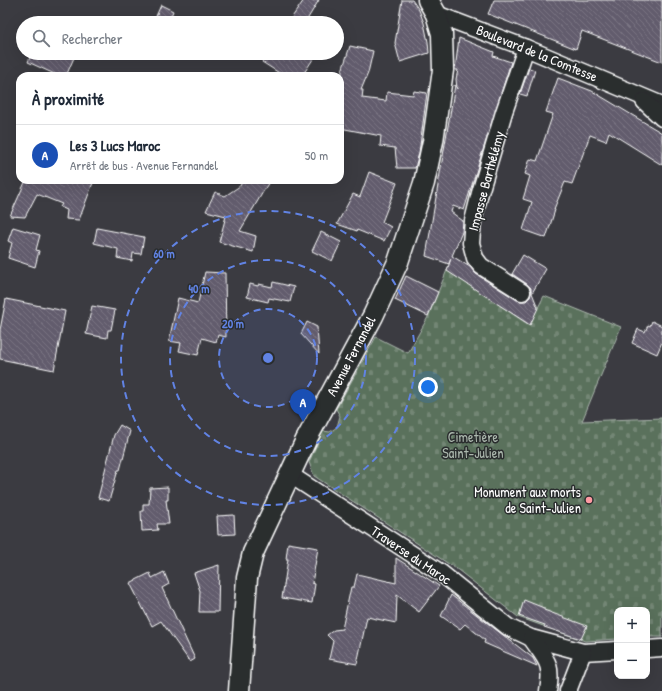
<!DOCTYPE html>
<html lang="fr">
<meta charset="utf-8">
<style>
body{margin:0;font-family:"Patrick Hand",sans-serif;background:#f6f6f7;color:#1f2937}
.controls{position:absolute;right:12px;bottom:12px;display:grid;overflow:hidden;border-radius:8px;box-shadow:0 4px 16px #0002}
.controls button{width:36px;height:36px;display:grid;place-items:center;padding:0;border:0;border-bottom:1px solid #e0e1e3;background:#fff;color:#1f2937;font:20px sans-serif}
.you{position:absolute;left:428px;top:387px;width:14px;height:14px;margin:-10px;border:3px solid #fff;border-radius:50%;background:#1a73e8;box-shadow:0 0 0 6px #1a73e833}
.badge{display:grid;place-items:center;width:26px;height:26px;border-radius:50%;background:#111827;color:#fff;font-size:13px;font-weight:700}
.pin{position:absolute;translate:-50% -33px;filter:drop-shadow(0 1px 2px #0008)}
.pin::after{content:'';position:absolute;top:21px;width:14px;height:12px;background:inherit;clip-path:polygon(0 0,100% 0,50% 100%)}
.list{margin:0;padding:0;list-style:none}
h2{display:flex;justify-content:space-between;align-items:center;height:52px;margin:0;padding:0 16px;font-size:17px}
h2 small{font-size:13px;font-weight:400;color:#747a83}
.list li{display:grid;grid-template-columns:26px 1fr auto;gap:12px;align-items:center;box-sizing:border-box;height:60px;padding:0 16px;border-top:1px solid #e0e1e3}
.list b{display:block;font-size:15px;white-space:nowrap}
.list p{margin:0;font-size:13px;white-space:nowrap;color:#747a83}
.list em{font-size:13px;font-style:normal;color:#747a83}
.icon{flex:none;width:22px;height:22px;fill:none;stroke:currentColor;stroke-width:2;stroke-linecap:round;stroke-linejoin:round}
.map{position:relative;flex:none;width:662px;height:691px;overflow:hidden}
.search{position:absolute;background:#fff;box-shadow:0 4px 16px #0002;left:16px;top:16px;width:328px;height:44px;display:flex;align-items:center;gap:10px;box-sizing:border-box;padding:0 14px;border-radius:22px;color:#747a83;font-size:15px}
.panel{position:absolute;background:#fff;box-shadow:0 4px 16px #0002;left:16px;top:72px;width:328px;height:112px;border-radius:12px}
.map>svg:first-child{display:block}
.cemetery{fill:url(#cemetery-stones);stroke:#acb8ae}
.building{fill:url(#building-back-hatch);stroke:#fff}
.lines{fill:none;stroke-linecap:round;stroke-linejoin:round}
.minor-casing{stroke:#fff;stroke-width:19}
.major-casing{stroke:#fff;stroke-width:23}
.minor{stroke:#2a2d2e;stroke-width:16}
.major{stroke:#2a2d2e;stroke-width:20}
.ring{fill:none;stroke:#6183e4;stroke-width:2;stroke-dasharray:7 5}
.poi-dot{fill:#ff9aa2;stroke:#2a2d2e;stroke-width:1.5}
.labels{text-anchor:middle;stroke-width:3;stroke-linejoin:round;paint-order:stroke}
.street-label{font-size:14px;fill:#fff;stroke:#2a2d2e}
.park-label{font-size:14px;fill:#acb8ae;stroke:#2a2d2e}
.poi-label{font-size:14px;fill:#fff;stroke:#2a2d2e;text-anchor:end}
.centre{fill:#6183e4;stroke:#2a2d2e;stroke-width:2}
.ring-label{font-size:12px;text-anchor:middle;font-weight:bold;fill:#6183e4;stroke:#2a2d2e;stroke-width:3;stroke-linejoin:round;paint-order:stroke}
</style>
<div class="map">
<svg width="662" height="691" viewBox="0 0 662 691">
<defs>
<pattern id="cemetery-stones" width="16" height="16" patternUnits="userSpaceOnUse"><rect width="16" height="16" fill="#5a715c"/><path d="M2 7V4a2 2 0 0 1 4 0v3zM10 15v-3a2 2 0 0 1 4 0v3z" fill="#738674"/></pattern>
<pattern id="building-back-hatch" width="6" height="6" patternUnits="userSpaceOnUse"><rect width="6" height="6" fill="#625c6d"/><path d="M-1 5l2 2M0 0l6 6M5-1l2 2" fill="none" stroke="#7a7483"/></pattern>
</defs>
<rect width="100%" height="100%" fill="#3b3b41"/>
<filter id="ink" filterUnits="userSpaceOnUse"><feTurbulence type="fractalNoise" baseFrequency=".025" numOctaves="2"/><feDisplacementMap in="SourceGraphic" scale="8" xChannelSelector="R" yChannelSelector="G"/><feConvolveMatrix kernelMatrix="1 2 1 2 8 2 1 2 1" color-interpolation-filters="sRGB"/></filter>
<g filter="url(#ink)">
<path class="cemetery" d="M447,270L529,325L544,296L621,327L582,421L662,418V637H647V610H617V639L585,641L518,617L458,570L314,476L309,462L323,431L330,432L337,427L340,416L336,409L376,337L408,353L428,317Z"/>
<g class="building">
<path d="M304,0H319L305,23H288Z"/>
<path d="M402,0H412L419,10L424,23L428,42L429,53L400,62L395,43Z"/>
<path d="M494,0H662V62L582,31L576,49L488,14Z"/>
<path d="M161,5L173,11L168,23H153Z"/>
<path d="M459,38L494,52L493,56L511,62L464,210L453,206L451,212L463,221L462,232L452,256L470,267L476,274L517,300L521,301H526L530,297L531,293V288L527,284L512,274L523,255L546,269L532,293L538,308L530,325L447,271L451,258L449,264L426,256L455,85L457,89L456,79L458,70H455Z"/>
<path d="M350,46L373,51L368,73L361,90H363L362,98L386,101L387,92L413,95L414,91L427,93L419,153L415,168H397L395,148L380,146L381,136L340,128V91L342,71Z"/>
<path d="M32,53H76L66,76H59L28,62Z"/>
<path d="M268,53H317L302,76H284L262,62Z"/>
<path d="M529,68L535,70L527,96L520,94Z"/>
<path d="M558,78L592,91L662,133V165L609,132L606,141L590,135L572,184L565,182L554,209L555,210L546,238L523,230L532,202L523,199L530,176L525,174L530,159L537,161L553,114L546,112Z"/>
<path d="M369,172L397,183L382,222L391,227L384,241L357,230V231L337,224L353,194L360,197Z"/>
<path d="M26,180H94L79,220L66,219L67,210L60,207L62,204L37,194L25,217L10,216Z"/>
<path d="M243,180H270L240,231L256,236L253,252L219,242L226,216L206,211L215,192L225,196L240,186Z"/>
<path d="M13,227L40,235L36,250L39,251L35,267L8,258L12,243L8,241Z"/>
<path d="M97,228L144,237L141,254L133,253L132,261L117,258L118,249L94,243Z"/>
<path d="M321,232L341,242L332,261L312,251Z"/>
<path d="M205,272L225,273L226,337L218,335L216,342L202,338L198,355L179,351L181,343L169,341L178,298L198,303Z"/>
<path d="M406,276L438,292L428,316L395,300Z"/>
<path d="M273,282L294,287L290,302L269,298L268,302L247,297L250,284L258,286L259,284L272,287Z"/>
<path d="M6,299L65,311L54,370L0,359V330Z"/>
<path d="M92,306L115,310L111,330H108L107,338L86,334Z"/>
<path d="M652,321L662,326V342L657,354L632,343L638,329L645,332L648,325L650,326Z"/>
<path d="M307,322L317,327L319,354L301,334Z"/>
<path d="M120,425L130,431L120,470H118L109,501L98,498L114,435Z"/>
<path d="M168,487V500H166L169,524H157L158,530L142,531L141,511H143V504H149L150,488Z"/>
<path d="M234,515L235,534L218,535L217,516Z"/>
<path d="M288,543L318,548L312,583L315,584L312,603L282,598L288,559H286Z"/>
<path d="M396,558L439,586L419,612L397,595L396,623L367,617L357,664L329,659L333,641L327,635L334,630L342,629L351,587H354L357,574L396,583Z"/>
<path d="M219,565L218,612H199L200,591L194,573Z"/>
<path d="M164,572L169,584L162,588L195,659L190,662L161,621L152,626L130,583L150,573L152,578Z"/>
<path d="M451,595L533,658L537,666L484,643L485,640L465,624L460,629L441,616Z"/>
<path d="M524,600L544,608V610L587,626L581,639L544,627L545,625L519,616Z"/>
</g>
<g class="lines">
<defs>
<g id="minor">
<path d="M436,14L526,48L662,105"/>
<path d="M644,101L662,118"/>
<path d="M522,292L481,266L475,258L471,243L473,221L480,193L504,112L526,48"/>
<path d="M289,474L441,573L508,627L531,638L583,652L617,650"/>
<path d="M531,638C546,660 553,663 548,691"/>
<path d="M647,649L662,648"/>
<path d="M568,691L583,652"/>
</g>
<path id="major" d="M239,691L247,578L253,553L306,440L373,316L398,262L424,183L433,141L443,70L442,34L436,14L428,0"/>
</defs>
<use href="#minor" class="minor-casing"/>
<use href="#major" class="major-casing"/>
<use href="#minor" class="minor"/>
<use href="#major" class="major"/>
</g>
</g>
<circle cx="268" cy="358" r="49" fill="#6183e4" fill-opacity=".12"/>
<g class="ring">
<circle cx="268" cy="358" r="49"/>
<circle cx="268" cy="358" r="98"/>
<circle cx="268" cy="358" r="147"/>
</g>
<circle class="poi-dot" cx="589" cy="500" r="4"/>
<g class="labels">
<g class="street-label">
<text transform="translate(537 53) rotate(22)" y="5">Boulevard de la Comtesse</text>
<text transform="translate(486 181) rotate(-75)" y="5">Impasse Barthélémy</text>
<text transform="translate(351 356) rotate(-62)" y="5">Avenue Fernandel</text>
<text transform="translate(411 555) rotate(34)" y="5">Traverse du Maroc</text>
</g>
<g class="park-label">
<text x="473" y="442">Cimetière<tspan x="473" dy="16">Saint-Julien</tspan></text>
</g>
<g class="poi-label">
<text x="581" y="497">Monument aux morts<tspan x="581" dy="16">de Saint-Julien</tspan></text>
</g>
</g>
<circle cx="268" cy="358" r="6" class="centre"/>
<g class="ring-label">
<text x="164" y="258">60 m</text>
<text x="199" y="293">40 m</text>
<text x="233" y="328">20 m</text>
</g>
</svg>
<div class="controls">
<button>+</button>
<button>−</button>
</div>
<div class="you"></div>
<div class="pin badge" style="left:303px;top:422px;background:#1a4fb4">A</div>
<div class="search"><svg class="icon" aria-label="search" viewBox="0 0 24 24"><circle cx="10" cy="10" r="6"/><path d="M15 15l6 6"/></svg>Rechercher</div>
<section class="panel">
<h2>À proximité<small></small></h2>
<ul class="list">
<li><span class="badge" style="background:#1a4fb4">A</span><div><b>Les 3 Lucs Maroc</b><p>Arrêt de bus · Avenue Fernandel</p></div><em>50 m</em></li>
</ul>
</section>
</div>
